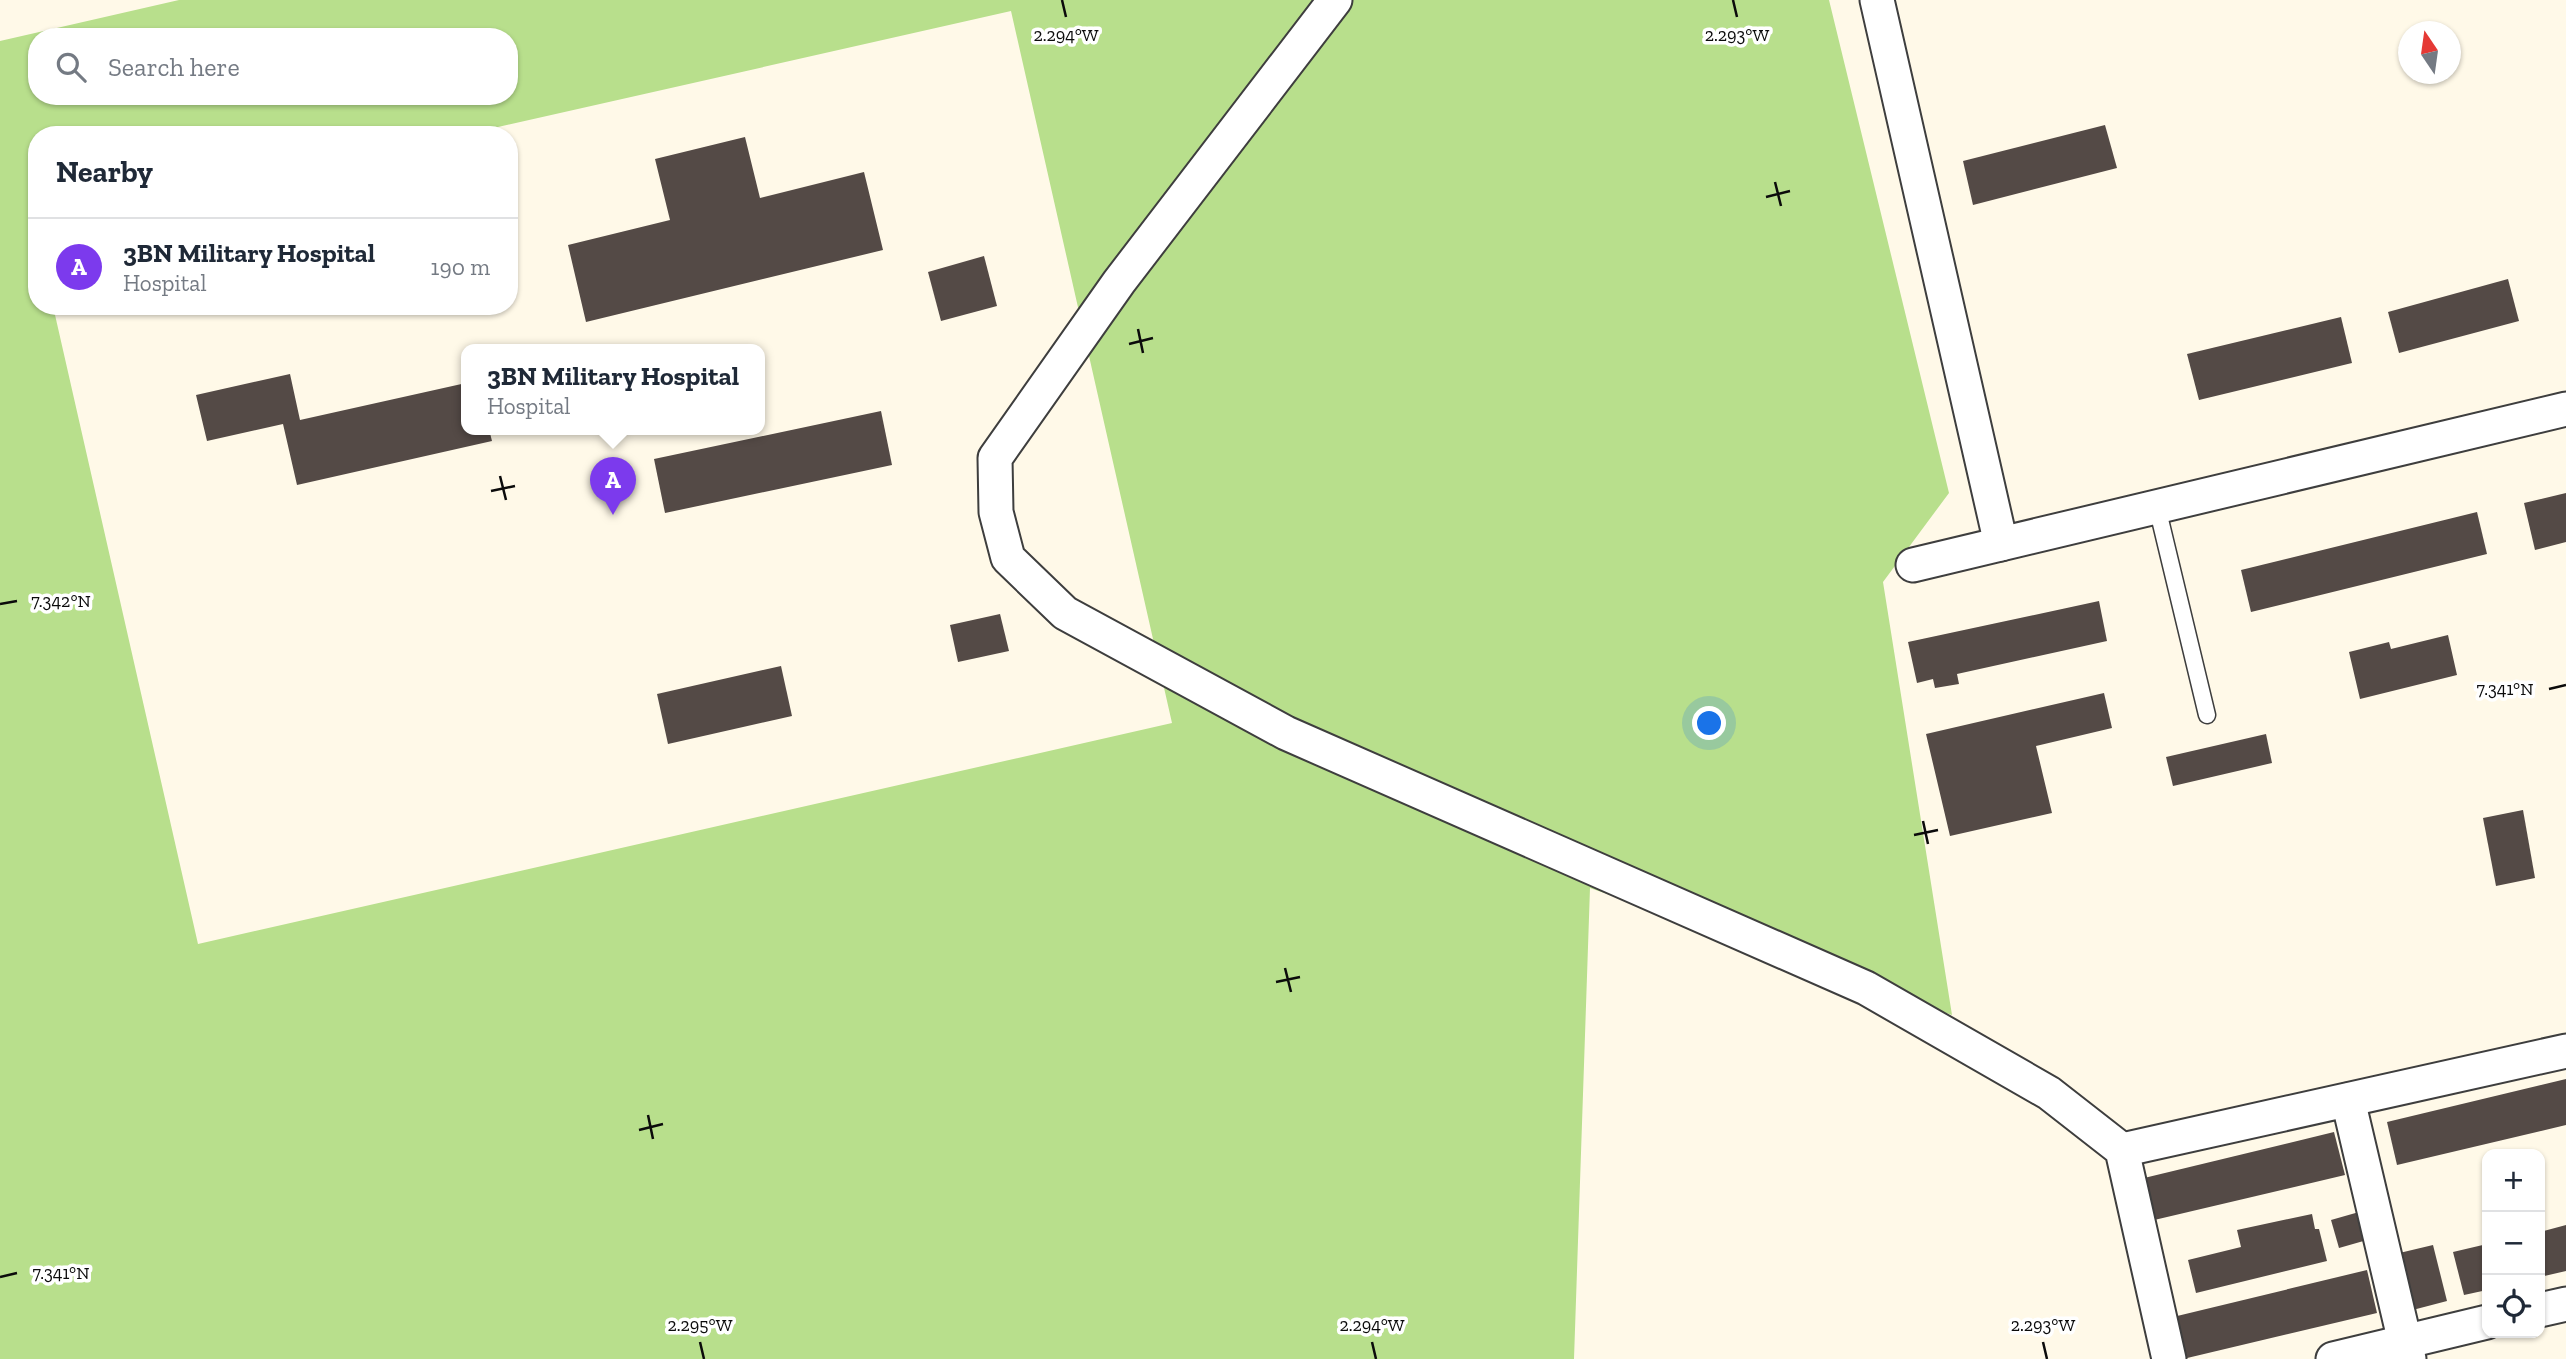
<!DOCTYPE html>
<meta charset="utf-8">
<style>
body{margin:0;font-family:"Zilla Slab",serif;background:#f2f2f3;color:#1f2937}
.controls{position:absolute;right:21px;bottom:21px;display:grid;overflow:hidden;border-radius:14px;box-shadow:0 2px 5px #0004}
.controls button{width:63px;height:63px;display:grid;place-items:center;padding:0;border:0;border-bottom:2px solid #e0e1e3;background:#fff;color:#1f2937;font:35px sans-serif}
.compass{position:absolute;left:2398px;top:21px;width:63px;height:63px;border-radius:50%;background:#fff;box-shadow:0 2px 5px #0004;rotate:347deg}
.you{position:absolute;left:1710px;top:724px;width:24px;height:24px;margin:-18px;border:5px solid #fff;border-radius:50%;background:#1a73e8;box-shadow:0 0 0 10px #1a73e833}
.badge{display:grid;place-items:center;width:46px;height:46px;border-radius:50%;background:#7c3aed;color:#fff;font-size:23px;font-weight:700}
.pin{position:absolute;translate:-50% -58px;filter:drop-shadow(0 2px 4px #0008)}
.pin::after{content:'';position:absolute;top:37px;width:24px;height:21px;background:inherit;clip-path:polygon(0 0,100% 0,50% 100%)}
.popup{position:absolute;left:461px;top:344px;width:304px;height:91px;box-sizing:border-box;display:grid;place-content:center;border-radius:14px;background:#fff;filter:drop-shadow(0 2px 5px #0005);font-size:23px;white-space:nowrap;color:#747a83}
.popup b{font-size:26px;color:#1f2937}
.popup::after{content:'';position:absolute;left:50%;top:100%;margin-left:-14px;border:14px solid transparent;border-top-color:#fff}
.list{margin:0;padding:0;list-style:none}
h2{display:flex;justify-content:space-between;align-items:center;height:91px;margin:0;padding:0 28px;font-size:30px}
h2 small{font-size:23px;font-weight:400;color:#747a83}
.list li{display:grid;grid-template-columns:46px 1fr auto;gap:21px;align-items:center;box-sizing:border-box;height:98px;padding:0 28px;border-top:2px solid #e0e1e3}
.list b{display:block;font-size:26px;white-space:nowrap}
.list p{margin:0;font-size:23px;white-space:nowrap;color:#747a83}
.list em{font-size:23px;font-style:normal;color:#747a83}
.icon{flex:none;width:38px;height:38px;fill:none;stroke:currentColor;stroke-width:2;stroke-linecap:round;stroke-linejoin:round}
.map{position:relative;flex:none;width:2566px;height:1359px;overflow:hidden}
.search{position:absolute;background:#fff;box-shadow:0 2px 5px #0004;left:28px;top:28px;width:490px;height:77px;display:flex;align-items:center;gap:18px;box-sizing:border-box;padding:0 24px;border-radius:28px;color:#747a83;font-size:26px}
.panel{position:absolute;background:#fff;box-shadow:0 2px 5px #0004;left:28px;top:126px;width:490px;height:189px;border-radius:28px}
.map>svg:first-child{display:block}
.forest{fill:#b8df8c;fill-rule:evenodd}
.building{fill:#544a46}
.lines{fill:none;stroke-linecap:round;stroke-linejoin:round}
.service-casing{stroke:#3e3e3e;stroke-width:19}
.minor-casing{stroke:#3e3e3e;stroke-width:37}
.service{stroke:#fff;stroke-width:16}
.minor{stroke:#fff;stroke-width:33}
.ticks{fill:none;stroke:#0b0b0b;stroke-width:2.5}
.ticks-label{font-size:18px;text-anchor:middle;fill:#0b0b0b;stroke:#fff;stroke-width:7;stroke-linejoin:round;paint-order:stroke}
</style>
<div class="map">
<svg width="2566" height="1359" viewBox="0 0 2566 1359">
<rect width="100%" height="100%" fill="#fff9e8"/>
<path class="forest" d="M179,0H1829L1949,493L1883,582L1952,1015L1590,888L1574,1359H0V41ZM1011,11L1172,723L198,944L53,306H37V135H463ZM37,37H509V96H37Z"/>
<g class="building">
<path d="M2105,125L2117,168L1973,205L1963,161Z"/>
<path d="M745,137L760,198L864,172L883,250L586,322L568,245L670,220L655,159Z"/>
<path d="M984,256L997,306L941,321L928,272Z"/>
<path d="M2508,279L2519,321L2399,353L2388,312Z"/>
<path d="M2341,317L2352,363L2199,400L2187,354Z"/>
<path d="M290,374L300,420L466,383V429H489L492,441L297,485L283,424L207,441L196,395Z"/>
<path d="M881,411L892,465L665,513L654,459Z"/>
<path d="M2566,493V542L2535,550L2524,503Z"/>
<path d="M2477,512L2487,554L2251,612L2241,570Z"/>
<path d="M2099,601L2107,641L1957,674L1959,684L1935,688L1933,679L1917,683L1908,642Z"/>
<path d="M1000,614L1009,651L958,662L950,625Z"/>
<path d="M2448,635L2457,675L2360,699L2349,652L2389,642L2391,649Z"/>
<path d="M781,666L792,716L668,744L657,694Z"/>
<path d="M2104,693L2112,728L2036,746L2052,813L1950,836L1926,734Z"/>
<path d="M2266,734L2272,763L2173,786L2166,757Z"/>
<path d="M2523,810L2535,878L2496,886L2483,818Z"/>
<path d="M2566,1079V1125L2397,1165L2387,1122Z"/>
<path d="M2334,1132L2345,1175L2150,1221L2140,1179Z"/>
<path d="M2366,1210L2374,1238L2339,1248L2331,1220Z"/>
<path d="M2312,1214L2315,1229H2319L2327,1261L2196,1293L2188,1260L2241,1247L2237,1230Z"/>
<path d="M2566,1225V1271L2540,1277V1232Z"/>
<path d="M2487,1244V1290L2464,1295L2453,1252Z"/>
<path d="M2433,1245L2447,1301L2405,1312L2391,1255Z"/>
<path d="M2367,1270L2377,1313L2183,1359L2173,1317Z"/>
</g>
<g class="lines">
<defs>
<path id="service" d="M2157,507L2207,715"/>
<g id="minor">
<path d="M1335,0L1119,282L995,458L996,512L1008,558L1065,613L1286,733L1866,988L2049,1093L2122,1150L2169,1359"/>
<path d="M1877,0L2001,544"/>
<path d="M1913,565L2566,409"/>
<path d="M2348,1100L2409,1359"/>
<path d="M2122,1150L2566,1051"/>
<path d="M2540,1310L2566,1304"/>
<path d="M2333,1359L2487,1322"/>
</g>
</defs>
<use href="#service" class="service-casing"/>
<use href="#minor" class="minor-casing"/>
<use href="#service" class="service"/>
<use href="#minor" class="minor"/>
</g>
<path class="ticks" d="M1062,0L1066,17M1733,0L1737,17M1775,182L1781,206M1766,197L1790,191M1138,329L1143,353M1129,344L1153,338M500,476L506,500M491,491L515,486M0,604L17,601M2549,689L2566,685M1923,821L1928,844M1914,835L1938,830M1285,968L1291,992M1276,982L1300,977M648,1115L653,1139M639,1130L663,1124M0,1277L17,1273M700,1342L704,1359M1372,1342L1376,1359M2043,1342L2047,1359"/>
<g class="ticks-label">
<text x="1066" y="41">2.294°W</text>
<text x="1737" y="41">2.293°W</text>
<text x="61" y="607">7.342°N</text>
<text x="2505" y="695">7.341°N</text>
<text x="61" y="1279">7.341°N</text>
<text x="700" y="1331">2.295°W</text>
<text x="1372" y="1331">2.294°W</text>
<text x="2043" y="1331">2.293°W</text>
</g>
</svg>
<div class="controls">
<button>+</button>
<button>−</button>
<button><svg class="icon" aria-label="locate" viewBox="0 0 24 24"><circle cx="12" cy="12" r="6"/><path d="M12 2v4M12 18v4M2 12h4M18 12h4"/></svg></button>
</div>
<svg class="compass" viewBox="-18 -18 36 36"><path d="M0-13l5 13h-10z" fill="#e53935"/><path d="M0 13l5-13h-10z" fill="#747a83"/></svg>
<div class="you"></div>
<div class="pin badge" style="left:613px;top:515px">A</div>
<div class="popup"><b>3BN Military Hospital</b>Hospital</div>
<div class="search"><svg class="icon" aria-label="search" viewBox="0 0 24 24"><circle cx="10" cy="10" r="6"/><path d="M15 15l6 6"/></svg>Search here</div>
<section class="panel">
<h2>Nearby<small></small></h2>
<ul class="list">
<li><span class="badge">A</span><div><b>3BN Military Hospital</b><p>Hospital</p></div><em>190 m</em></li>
</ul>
</section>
</div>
